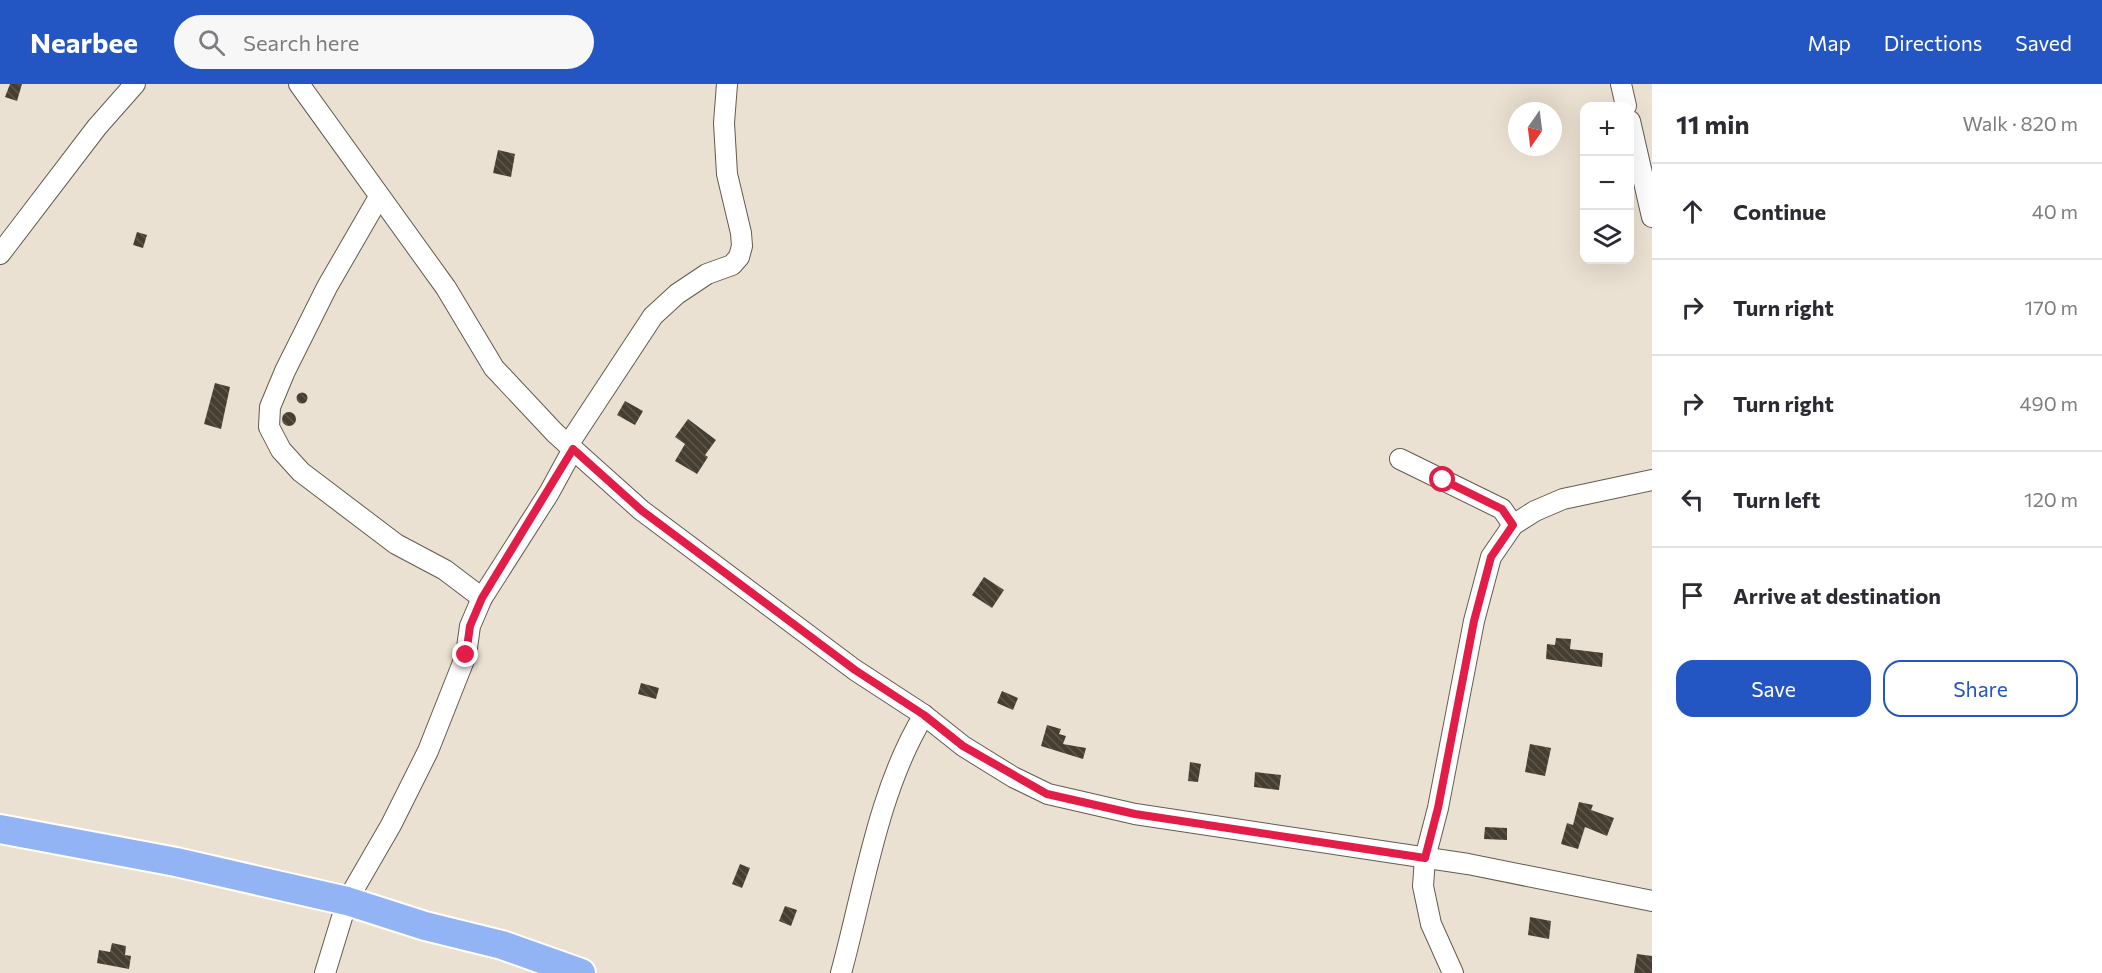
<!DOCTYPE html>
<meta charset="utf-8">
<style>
body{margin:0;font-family:Commissioner,sans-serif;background:#f7f7f7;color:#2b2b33}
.controls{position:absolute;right:18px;top:18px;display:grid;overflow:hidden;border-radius:12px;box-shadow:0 6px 24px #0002}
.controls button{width:54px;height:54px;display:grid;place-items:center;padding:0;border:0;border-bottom:2px solid #e1e1e2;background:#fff;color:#2b2b33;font:30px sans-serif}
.compass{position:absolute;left:1508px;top:18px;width:54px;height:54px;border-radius:50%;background:#fff;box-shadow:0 6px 24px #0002;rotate:194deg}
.stop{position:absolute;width:18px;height:18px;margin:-14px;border:4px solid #e11d48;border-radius:50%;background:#fff}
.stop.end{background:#e11d48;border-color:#fff;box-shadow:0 2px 6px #0008}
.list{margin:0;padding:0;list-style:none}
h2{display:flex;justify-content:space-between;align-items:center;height:78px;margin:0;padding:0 24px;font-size:26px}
h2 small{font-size:20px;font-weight:400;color:#7c7c81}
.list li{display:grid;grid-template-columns:39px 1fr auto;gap:18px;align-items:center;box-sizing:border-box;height:96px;padding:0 24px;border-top:2px solid #e1e1e2}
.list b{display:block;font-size:22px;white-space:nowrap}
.list em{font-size:20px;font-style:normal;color:#7c7c81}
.actions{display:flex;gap:12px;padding:18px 24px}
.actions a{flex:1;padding:14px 0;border:2px solid #2355c3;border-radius:18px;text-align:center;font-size:21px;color:#2355c3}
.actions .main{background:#2355c3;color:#fff}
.icon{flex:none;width:33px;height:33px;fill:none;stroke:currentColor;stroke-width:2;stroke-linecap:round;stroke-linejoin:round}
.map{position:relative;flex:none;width:1652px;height:889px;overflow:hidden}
header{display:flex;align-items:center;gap:36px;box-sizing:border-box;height:84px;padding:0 30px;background:#2355c3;color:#fff}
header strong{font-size:28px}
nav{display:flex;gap:33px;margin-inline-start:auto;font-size:21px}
.search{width:420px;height:54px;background:#f7f7f7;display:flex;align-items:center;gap:15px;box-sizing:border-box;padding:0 21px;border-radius:33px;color:#7c7c81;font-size:22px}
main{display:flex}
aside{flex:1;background:#fff}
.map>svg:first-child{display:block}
.building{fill:url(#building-back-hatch)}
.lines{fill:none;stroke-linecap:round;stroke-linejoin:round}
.minor-casing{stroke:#635b4e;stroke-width:22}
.highway-casing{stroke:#fff;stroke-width:32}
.minor{stroke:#fff;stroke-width:20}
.highway{stroke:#92b4f5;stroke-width:28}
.route{stroke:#e11d48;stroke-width:8}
</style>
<header>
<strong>Nearbee</strong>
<div class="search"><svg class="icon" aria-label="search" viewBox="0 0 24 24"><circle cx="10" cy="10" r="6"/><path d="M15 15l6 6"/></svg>Search here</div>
<nav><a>Map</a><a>Directions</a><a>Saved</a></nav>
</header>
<main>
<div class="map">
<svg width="1652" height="889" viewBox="0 0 1652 889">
<defs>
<pattern id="building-back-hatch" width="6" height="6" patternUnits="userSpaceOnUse" patternTransform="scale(1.5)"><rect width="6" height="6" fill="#463e31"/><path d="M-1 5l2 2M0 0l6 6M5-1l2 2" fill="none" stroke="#5d574c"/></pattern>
</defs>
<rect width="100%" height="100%" fill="#ebe1d2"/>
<g class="building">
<path d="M10,0H22L17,17L5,13Z"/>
<path d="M498,66L515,70L511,93L493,89Z"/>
<path d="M137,148L147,151L143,164L133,161Z"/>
<path d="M215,299L230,303L221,345L204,340Z"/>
<circle cx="302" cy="314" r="5.5"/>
<path d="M625,317L643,327L635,341L617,331Z"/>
<circle cx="289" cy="335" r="7"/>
<path d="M688,335L716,356L705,371L708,373L697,390L675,377L685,360L675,353Z"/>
<path d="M984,493L1004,506L992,524L972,511Z"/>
<path d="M1556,554L1571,555L1570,565L1603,569L1602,583L1546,575L1547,560L1555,561Z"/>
<path d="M641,599L659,604L656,615L638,610Z"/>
<path d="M1002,607L1018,614L1013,626L997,619Z"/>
<path d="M1047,641L1061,645L1059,650L1066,652L1063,660L1086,664L1083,675L1041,662Z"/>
<path d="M1530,660L1551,664L1545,692L1525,688Z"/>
<path d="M1190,678L1201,680L1198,698L1188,697Z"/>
<path d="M1255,688L1281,691L1279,706L1254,703Z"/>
<path d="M1579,718L1593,721L1591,726L1614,734L1607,752L1585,743L1578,765L1561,760L1567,739L1573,741Z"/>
<path d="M1485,743L1507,744V756L1484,755Z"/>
<path d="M740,780L750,784L742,804L732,800Z"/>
<path d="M785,822L797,826L791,842L779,837Z"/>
<path d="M1530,833L1551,837L1549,855L1528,851Z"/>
<path d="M112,859L126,862L125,871L131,872L129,885L97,879L99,866L110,868Z"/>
<path d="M1637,870L1652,872V889H1634Z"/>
</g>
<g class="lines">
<defs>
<g id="minor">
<path d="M299,0L446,204L494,284L555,349L641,426L855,586L924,631L963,662L1013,693L1048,710L1135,730L1468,780L1652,817"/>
<path d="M1621,0L1626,22"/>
<path d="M1630,37L1652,133"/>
<path d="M379,113L327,203L285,287L270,323L269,343L281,366L301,388L396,460L445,486L482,514"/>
<path d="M0,170L97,43L135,0"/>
<path d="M568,361L653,232L677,210L707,190L732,181L739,173L742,162L741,149L727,90L724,39L727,0"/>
<path d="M1400,375L1502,425L1513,441"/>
<path d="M325,889L347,817L391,741L428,667L466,571L470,542L482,514L549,409L573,365"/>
<path d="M841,889C864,805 878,706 924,631"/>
<path d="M1453,889L1431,840L1423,802L1425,774L1438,724L1474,537L1491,473L1513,441L1535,427L1563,415L1652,396"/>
</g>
<path id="highway" d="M0,745L176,778L347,817L425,842L502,861L581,889"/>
</defs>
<use href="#minor" class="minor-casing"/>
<use href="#highway" class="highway-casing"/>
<use href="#minor" class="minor"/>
<use href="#highway" class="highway"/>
</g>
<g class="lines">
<path class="route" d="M466,571L470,542L482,514L573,365L641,426L855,586L924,631L963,662L1047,710L1135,730L1425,774L1438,724L1474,537L1491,473L1513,441L1502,425L1443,396"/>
</g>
</svg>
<div class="controls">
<button>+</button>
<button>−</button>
<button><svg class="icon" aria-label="layers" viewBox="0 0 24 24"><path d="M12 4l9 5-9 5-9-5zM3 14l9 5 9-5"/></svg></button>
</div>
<svg class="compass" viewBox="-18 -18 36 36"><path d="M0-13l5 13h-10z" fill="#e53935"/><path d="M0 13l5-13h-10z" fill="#7c7c81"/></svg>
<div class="stop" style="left:1443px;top:396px"></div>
<div class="stop end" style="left:466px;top:571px"></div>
</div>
<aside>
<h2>11 min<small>Walk · 820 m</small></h2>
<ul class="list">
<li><svg class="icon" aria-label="ahead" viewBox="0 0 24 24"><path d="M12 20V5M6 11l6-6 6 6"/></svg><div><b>Continue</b></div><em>40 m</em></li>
<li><svg class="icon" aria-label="right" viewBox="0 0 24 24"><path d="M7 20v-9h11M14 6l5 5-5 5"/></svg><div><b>Turn right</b></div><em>170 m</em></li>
<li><svg class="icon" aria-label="right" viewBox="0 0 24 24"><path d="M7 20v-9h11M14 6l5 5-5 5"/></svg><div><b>Turn right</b></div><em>490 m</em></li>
<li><svg class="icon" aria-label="left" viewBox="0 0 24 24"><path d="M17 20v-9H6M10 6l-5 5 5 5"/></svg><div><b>Turn left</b></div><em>120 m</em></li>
<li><svg class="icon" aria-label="arrive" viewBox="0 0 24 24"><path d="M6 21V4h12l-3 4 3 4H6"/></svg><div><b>Arrive at destination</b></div></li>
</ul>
<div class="actions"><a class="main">Save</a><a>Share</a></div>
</aside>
</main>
